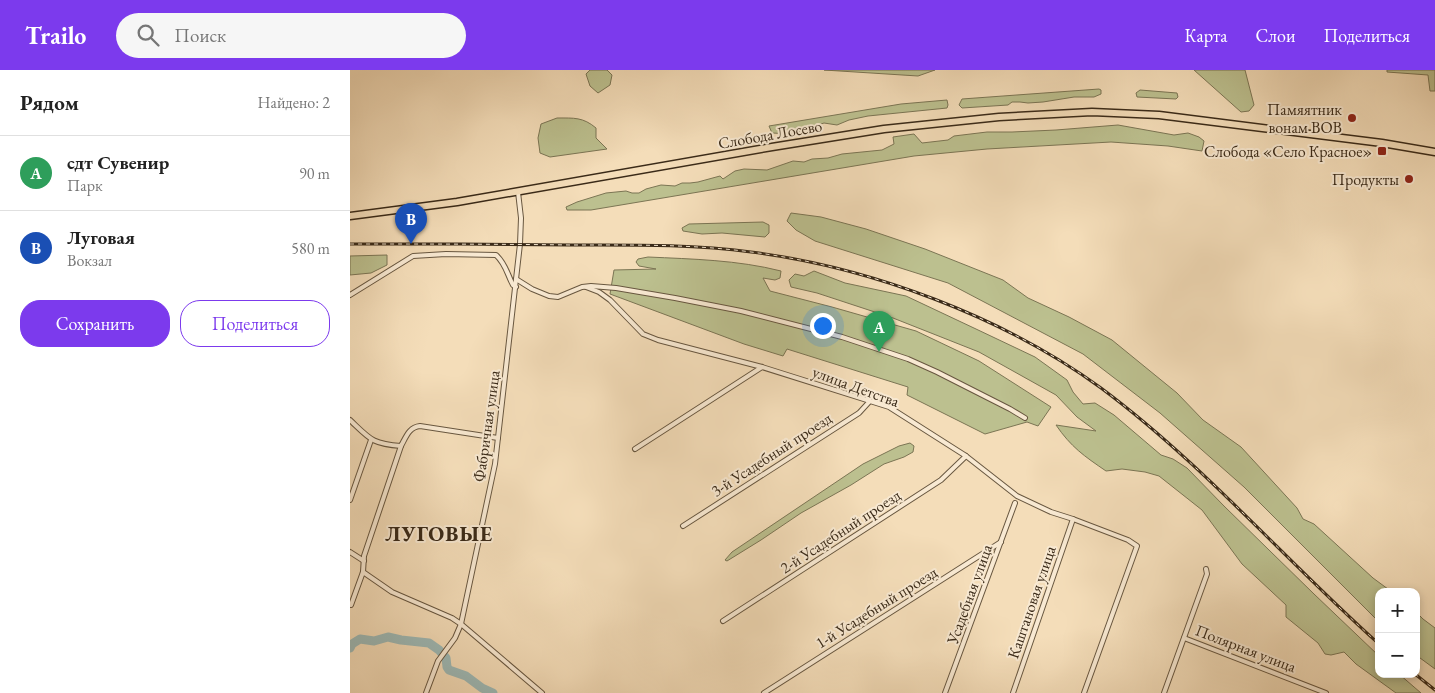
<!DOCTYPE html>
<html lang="ru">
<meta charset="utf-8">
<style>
body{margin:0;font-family:"EB Garamond",serif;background:#f6f6f6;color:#222}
.controls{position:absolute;right:15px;bottom:15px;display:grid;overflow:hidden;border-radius:10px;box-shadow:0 2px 8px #0003}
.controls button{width:45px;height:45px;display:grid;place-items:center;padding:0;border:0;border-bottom:1px solid #e0e0e0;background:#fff;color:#222;font:25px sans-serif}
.you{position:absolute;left:472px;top:255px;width:18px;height:18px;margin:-12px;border:4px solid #fff;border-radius:50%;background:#1a73e8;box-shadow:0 0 0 8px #1a73e833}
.badge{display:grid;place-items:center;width:32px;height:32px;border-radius:50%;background:#7c3aed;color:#fff;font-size:16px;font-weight:700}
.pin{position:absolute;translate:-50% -41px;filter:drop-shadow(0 1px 2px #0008)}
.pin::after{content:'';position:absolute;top:26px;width:18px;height:15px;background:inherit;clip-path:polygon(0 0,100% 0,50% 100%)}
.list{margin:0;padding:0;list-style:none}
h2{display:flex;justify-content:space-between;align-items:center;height:65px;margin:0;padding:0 20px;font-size:21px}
h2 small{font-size:16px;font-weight:400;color:#767676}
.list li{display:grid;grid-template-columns:32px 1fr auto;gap:15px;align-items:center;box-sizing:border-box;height:75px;padding:0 20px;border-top:1px solid #e0e0e0}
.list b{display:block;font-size:19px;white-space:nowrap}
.list p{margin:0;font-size:16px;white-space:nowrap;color:#767676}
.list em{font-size:16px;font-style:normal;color:#767676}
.actions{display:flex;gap:10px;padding:15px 20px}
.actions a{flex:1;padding:11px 0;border:1px solid #7c3aed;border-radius:20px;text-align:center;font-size:18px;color:#7c3aed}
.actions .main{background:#7c3aed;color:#fff}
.icon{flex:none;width:28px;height:28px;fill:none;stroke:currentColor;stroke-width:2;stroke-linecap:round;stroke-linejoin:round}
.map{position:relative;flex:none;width:1085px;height:623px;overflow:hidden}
header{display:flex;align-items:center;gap:30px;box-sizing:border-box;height:70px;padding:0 25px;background:#7c3aed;color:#fff}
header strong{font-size:24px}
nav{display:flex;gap:28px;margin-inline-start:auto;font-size:18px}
.search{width:350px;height:45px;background:#f6f6f6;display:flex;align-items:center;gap:12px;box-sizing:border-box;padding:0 18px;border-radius:28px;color:#767676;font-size:19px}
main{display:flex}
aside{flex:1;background:#fff}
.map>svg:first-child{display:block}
.green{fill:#bcc08f;stroke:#7b7554}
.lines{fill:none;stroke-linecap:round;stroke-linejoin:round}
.river{stroke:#9ebab7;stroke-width:9}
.street-casing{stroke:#685740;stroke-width:6}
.primary-casing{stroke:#3a2a18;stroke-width:9}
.street{stroke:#f8e9d2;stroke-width:4}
.primary{stroke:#f4ddb9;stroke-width:6}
.rail-casing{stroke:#3a2a18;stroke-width:3}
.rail{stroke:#f8e9d2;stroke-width:1;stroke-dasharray:4;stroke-linecap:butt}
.poi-dot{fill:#8f2418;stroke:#f8e9d2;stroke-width:2}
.labels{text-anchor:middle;stroke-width:4;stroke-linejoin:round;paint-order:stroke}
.poi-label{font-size:16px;fill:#3a2a18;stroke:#f8e9d2;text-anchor:end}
.street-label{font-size:16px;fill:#3a2a18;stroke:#f8e9d2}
.district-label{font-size:21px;font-weight:bold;letter-spacing:1px;fill:#3a2a18;stroke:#f8e9d2}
</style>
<header>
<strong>Trailo</strong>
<div class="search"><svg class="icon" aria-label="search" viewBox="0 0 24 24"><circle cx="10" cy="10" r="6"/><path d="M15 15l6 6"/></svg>Поиск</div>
<nav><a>Карта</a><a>Слои</a><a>Поделиться</a></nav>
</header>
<main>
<aside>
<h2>Рядом<small>Найдено: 2</small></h2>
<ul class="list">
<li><span class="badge" style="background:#2e9e5b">A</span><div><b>сдт Сувенир</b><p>Парк</p></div><em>90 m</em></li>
<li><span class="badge" style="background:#1a4fb4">B</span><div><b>Луговая</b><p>Вокзал</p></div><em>580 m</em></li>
</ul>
<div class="actions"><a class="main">Сохранить</a><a>Поделиться</a></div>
</aside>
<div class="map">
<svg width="1085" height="623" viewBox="0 0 1085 623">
<rect width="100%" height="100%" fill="#f4ddb9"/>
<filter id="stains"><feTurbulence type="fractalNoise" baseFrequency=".004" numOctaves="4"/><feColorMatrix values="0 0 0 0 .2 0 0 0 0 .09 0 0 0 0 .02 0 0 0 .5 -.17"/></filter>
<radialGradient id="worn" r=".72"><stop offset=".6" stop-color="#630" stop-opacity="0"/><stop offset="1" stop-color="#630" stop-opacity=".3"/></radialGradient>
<g class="green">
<path d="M240,0H257L262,5L260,15L248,23L240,16L236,4Z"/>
<path d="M474,0H585L568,6Z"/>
<path d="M844,0H895L904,35L899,41L891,42Z"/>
<path d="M1037,0H1085V21H1080L1078,5L1037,2Z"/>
<path d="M749,19L751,20V24L744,27H724L693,32L678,33L670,32H662L658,35L612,38L609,35L612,29Z"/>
<path d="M790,20L827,23L828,27L826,29L787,27L786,23Z"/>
<path d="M597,30L598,35L597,38L518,46L499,50L487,55L474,53L442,64L422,63L419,56L551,34Z"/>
<path d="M207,48C224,48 233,47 246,58V68L257,79L200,87L190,83L188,68L191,54Z"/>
<path d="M768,55L824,65L838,63L849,67L854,71L852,81L818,76L761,72L637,79L564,86L241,140H217L216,137L227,132L256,123L276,121L282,123H289L296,119L311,115L325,116L332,113H340L348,112L370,106L373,109L385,101L394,99L417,100L443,91L454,92L462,89L478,88L492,84L532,80L544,74L543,67L564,64L572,73L598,70L604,66L637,62H662L706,60Z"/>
<path d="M441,143L471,147L516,159L575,179L653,210L678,228L719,247L762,270L827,323L853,350L891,377L947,438L953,449L964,454L1023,508L1042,522H1029V552L894,417L810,343L733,284L598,213L465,171L446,160L437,151Z"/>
<path d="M413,152L419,155V163L415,167L372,163L352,164L333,161L332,158L339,154Z"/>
<path d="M37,185V195L21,203L0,205V186Z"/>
<path d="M298,187C342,189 388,190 431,201L430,208L425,210L413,208L420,221L482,237L566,261L629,291L701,337L688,356L677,352L635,364L557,325L558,317L437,279L433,286L394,274L260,224L264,200L306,199L289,196L286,192L288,189Z"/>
<path d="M464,201L495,213L556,226L626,259L685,287L717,310L723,322L733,334L745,333L764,345L811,385L823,389L837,398L874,436L964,524L1029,586V604H1049L1071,623H1046L1006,594L994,582L981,585L975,584L968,573L936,547V535L892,494L852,440L809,406L795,402L772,399L756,401C734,386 721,377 706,355L746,361L727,347L706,325L629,282L543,248L467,223L441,217L439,210L445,204L454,206Z"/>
<path d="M560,373L564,376L563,382L554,387L534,394L501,415L451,443L411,470L377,491L375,490L382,482L513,394L549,376Z"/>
<path d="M1066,542L1073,549L1085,558V599L1066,585Z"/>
</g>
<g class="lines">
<path class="river" d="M0,578L2,574L10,569L24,571L38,567L51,570L79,573L89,580L96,588L97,597L99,600L116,606L132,618L143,623"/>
<defs>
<g id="street">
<path d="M166,209L182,219L199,226L208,227L232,217L241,216L266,218L325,228L391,241L492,267L558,289L587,302L660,339L675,348"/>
<path d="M236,217L249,222L260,230L293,264L308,270L412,297L539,337L616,386L667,426L701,442L723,449L778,470L787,476L734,623"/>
<path d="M0,225L63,186L96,184L146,185C156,194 157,204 163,215L166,217"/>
<path d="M0,350C20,369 22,374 51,376C56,367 59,357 70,356L148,368"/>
<path d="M285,379L412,297"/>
<path d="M0,430L21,370"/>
<path d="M333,456L509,343L520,331"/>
<path d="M0,482L14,491"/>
<path d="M13,502L42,522L102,548L111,554L192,623"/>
<path d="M1,535L13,502L14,486L51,376"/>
<path d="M373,551L591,410L616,386"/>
<path d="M834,568L976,623"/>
<path d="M76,623L88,591L105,568L111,554L145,394L170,174L171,148L168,122"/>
<path d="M414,623L651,472"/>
<path d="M595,623L665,433"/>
<path d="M663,623L723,449"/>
<path d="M814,623L857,504L856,499"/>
</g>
<path id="primary" d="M0,146L107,132L422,77L534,59L649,47L742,42L809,45L1032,73L1085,82"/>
</defs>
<use href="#street" class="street-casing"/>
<use href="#primary" class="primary-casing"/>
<use href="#street" class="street"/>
<use href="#primary" class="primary"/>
<defs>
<g id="rail">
<path d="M0,174C74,174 147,174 221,175C281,175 342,174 401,182C520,197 654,247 751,318C852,393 935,490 1029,574"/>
<path d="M1065,604L1085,620"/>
</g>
</defs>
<use href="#rail" class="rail-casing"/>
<use href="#rail" class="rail"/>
</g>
<g class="poi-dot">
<circle cx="1002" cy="48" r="5"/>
<rect x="1027" y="76" width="10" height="10" rx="2.5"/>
<circle cx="1059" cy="109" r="5"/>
</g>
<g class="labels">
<g class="poi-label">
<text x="992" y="45">Памяятник<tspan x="992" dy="18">вонам ВОВ</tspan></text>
<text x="1022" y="87">Слобода «Село Красное»</text>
<text x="1049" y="115">Продукты</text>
</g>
<g class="street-label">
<text transform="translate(420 64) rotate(-10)" y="6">Слобода Лосево</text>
<text transform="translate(506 316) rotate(20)" y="6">улица Детства</text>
<text transform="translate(136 356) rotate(-82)" y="6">Фабричная улица</text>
<text transform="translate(421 384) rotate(-33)" y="6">3-й Усадебный проезд</text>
<text transform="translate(490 461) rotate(-33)" y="6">2-й Усадебный проезд</text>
<text transform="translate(619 524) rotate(-70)" y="6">Усадебная улица</text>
<text transform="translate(681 532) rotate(-71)" y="6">Каштановая улица</text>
<text transform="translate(526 537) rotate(-32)" y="6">1-й Усадебный проезд</text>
<text transform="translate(896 578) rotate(21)" y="6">Полярная улица</text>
</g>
<g class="district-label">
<text x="89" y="471">ЛУГОВЫЕ</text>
</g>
</g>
<rect width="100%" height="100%" filter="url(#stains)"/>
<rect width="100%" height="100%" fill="url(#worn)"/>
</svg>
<div class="controls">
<button>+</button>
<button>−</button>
</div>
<div class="you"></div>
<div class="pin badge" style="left:529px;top:282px;background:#2e9e5b">A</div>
<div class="pin badge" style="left:61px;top:174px;background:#1a4fb4">B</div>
</div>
</main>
